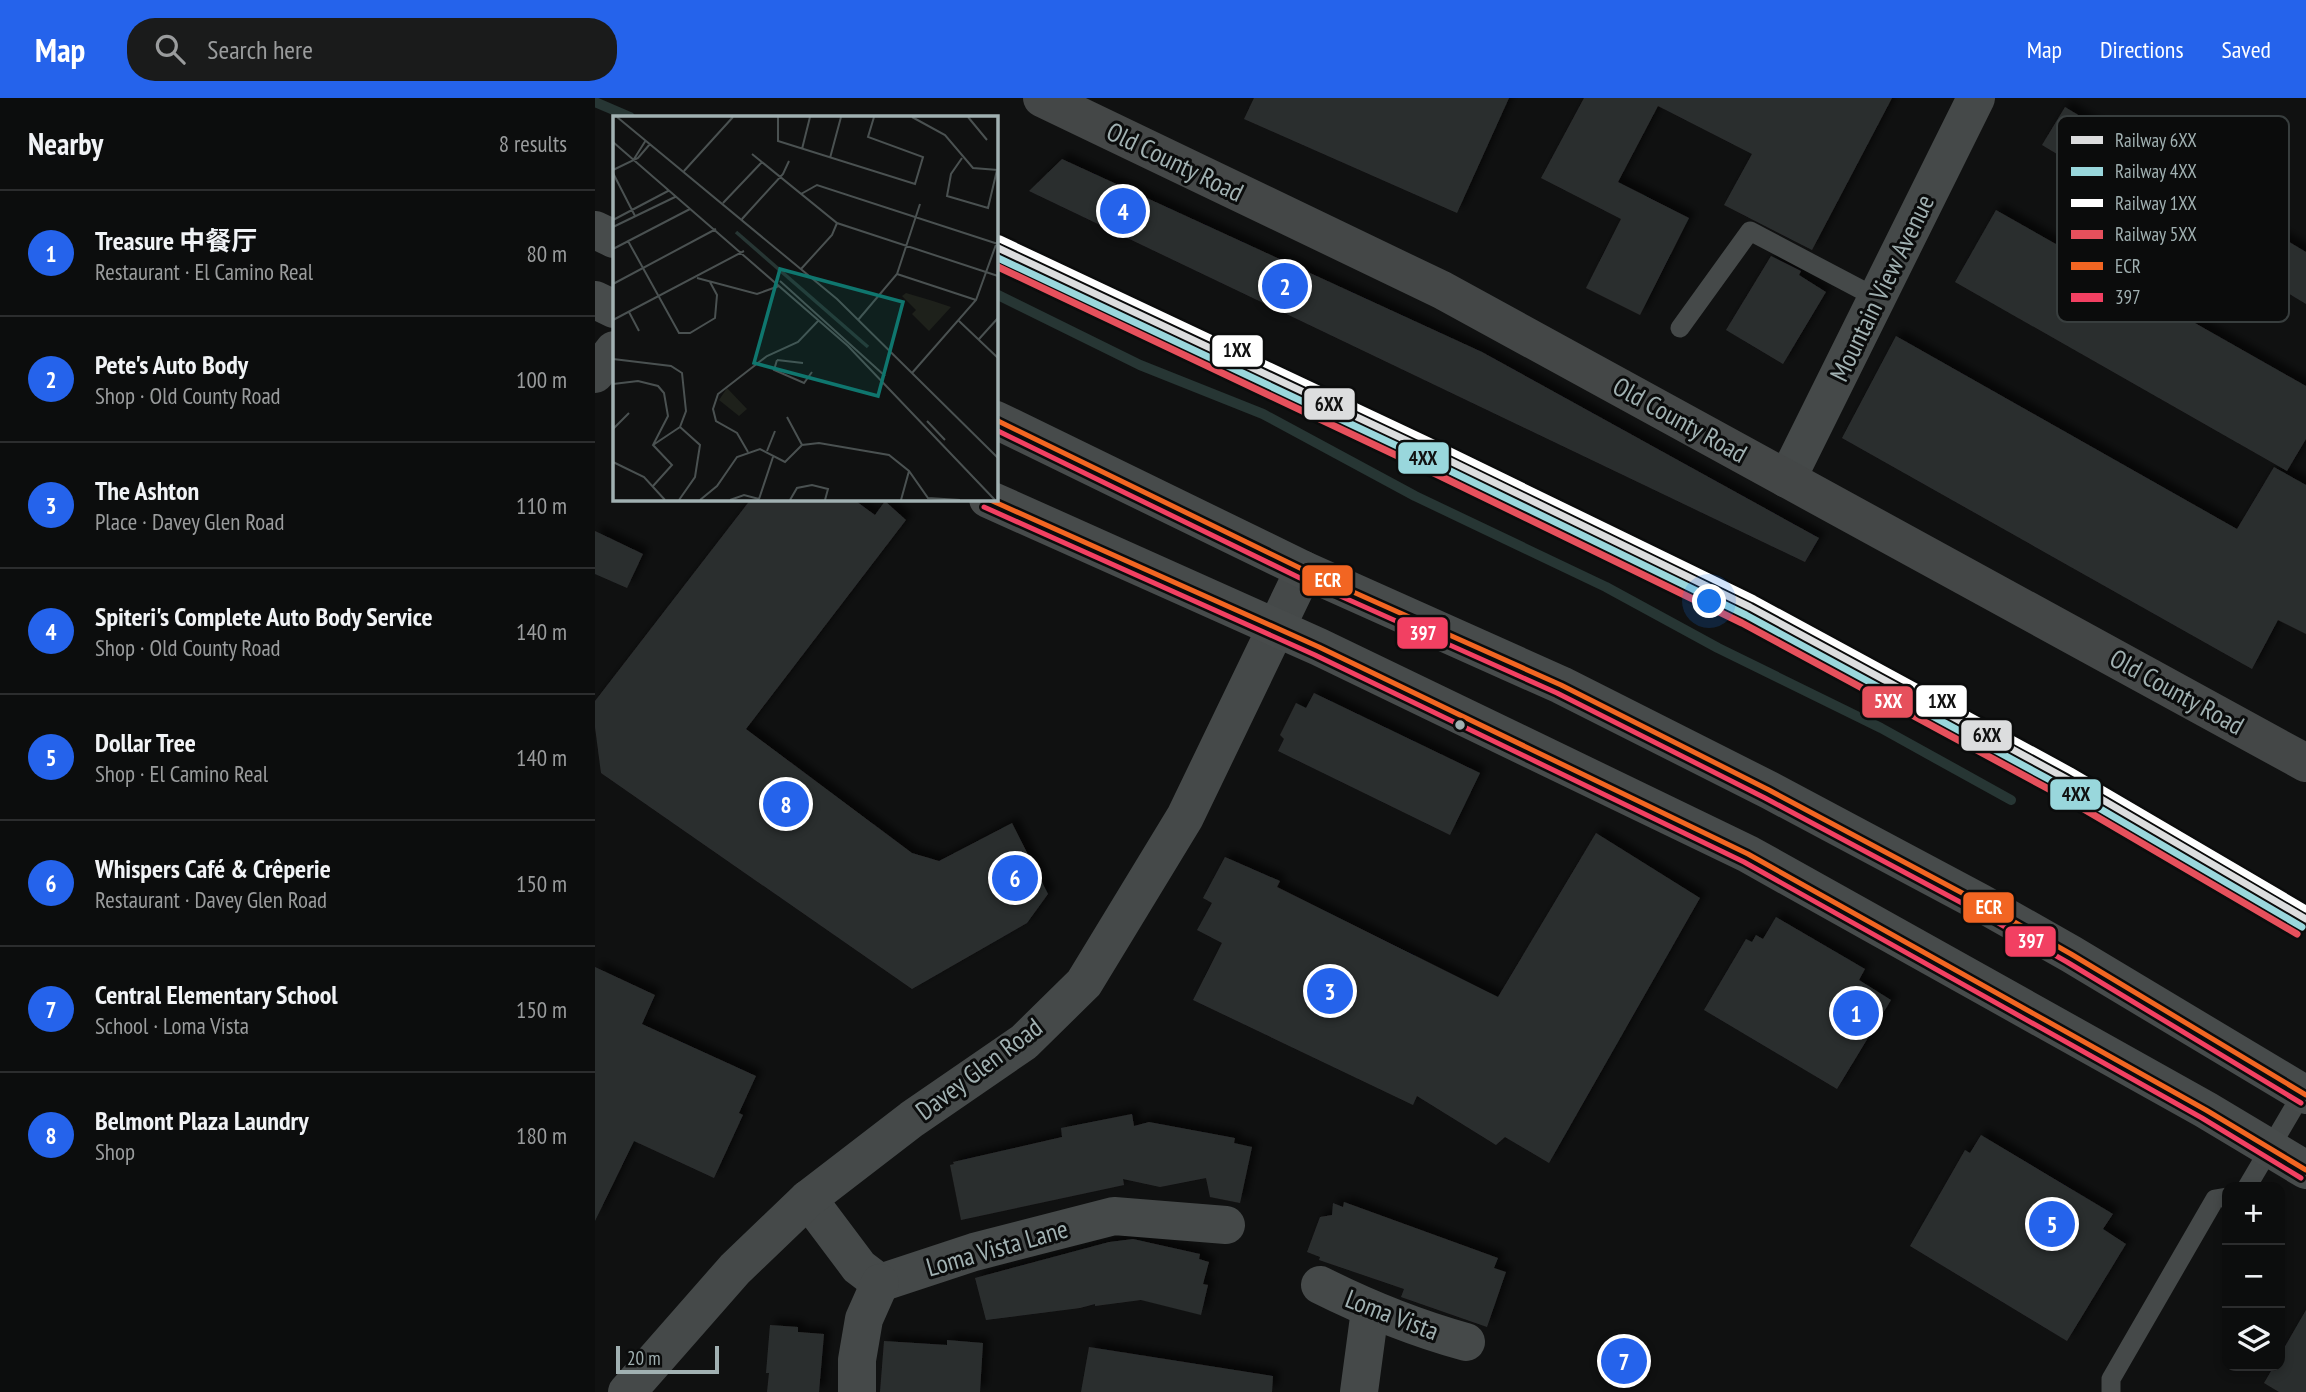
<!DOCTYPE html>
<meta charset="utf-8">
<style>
body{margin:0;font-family:"PT Sans Narrow","Noto Sans SC",sans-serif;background:#1a1b1b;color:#f1f3f6}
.controls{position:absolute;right:21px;bottom:21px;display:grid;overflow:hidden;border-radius:14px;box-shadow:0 4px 10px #0003}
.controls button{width:63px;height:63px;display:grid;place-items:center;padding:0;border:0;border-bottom:2px solid #2c2d2e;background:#0c0d0d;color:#f1f3f6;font:35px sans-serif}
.scale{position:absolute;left:21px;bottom:18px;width:103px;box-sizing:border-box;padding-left:7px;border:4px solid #a1b1b2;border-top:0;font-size:19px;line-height:24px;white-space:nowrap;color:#a1b1b2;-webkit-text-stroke:5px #0b0c0c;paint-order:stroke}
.you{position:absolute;left:1115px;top:504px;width:24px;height:24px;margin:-18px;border:5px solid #fff;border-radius:50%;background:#1a73e8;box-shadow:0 0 0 10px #1a73e833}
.badge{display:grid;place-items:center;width:46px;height:46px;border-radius:50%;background:#2563eb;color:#fff;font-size:23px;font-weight:700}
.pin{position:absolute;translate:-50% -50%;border:4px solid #fff;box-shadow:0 2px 7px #0006}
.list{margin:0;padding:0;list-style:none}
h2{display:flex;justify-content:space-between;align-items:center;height:91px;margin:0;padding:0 28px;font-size:30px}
h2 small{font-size:23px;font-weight:400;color:#9a9c9d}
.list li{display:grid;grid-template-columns:46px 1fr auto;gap:21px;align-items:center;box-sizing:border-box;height:126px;padding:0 28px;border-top:2px solid #2c2d2e}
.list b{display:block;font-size:26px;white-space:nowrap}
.list p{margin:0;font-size:23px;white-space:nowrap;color:#9a9c9d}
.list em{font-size:23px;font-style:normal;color:#9a9c9d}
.icon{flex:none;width:38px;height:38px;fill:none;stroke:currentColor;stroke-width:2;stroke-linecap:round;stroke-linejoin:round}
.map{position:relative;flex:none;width:1711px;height:1294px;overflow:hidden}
header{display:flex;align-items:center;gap:42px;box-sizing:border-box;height:98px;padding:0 35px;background:#2563eb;color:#fff}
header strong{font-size:33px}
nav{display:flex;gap:38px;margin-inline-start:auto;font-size:24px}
.search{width:490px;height:63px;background:#1a1b1b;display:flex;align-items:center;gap:18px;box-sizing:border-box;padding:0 24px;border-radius:28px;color:#9a9c9d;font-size:26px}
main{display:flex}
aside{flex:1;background:#0c0d0d}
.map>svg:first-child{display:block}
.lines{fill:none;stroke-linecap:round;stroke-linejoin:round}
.stream{stroke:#273634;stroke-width:10}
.building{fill:#2c2e2f;filter:url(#shadow)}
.lane{stroke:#454949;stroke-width:19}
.street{stroke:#454949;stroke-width:38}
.secondary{stroke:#444747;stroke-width:38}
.primary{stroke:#474b4b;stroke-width:38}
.bus-1-casing{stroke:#0b0c0c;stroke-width:10}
.bus-2-casing{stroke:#0b0c0c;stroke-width:10}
.bus-1{stroke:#f26522;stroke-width:5}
.bus-2{stroke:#f24062;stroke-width:5}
.rail-1-casing{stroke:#0b0c0c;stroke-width:12}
.rail-2-casing{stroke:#0b0c0c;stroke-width:12}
.rail-3-casing{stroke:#0b0c0c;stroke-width:12}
.rail-4-casing{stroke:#0b0c0c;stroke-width:12}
.rail-1{stroke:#dcddde;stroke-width:7}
.rail-2{stroke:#99d7dc;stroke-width:7}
.rail-3{stroke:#fff;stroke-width:7}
.rail-4{stroke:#e6505c;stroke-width:7}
.bus-dot{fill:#a1b1b2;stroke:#0b0c0c;stroke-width:2.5}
.labels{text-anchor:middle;stroke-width:6;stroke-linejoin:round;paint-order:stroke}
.street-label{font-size:26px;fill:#a1b1b2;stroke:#0b0c0c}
.inset-river{fill:none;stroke:#273634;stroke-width:3.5}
.inset-road{fill:none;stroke:#4a5151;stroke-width:2}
.view{fill:#0f766e;fill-opacity:0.15;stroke:#0f766e;stroke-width:3.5}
.inset-edge{fill:none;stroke:#a1b1b2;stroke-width:3.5}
.key{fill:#0b0c0c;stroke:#383e3e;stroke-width:2}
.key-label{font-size:19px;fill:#a1b1b2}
.line-badge{stroke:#0b0c0c;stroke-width:2.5}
.badge-label{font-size:19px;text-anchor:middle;font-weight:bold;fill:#fff}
.pale-badge-label{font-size:19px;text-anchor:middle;font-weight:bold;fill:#111}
</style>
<header>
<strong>Map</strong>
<div class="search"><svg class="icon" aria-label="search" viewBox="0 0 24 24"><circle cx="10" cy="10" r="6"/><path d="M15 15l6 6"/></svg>Search here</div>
<nav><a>Map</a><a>Directions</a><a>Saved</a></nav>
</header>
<main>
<aside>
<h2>Nearby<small>8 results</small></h2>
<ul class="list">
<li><span class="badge">1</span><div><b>Treasure 中餐厅</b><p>Restaurant · El Camino Real</p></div><em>80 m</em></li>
<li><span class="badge">2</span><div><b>Pete's Auto Body</b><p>Shop · Old County Road</p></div><em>100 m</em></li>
<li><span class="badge">3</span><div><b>The Ashton</b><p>Place · Davey Glen Road</p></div><em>110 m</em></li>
<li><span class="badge">4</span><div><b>Spiteri's Complete Auto Body Service</b><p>Shop · Old County Road</p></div><em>140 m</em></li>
<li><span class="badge">5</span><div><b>Dollar Tree</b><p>Shop · El Camino Real</p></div><em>140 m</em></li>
<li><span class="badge">6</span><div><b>Whispers Café &amp; Crêperie</b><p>Restaurant · Davey Glen Road</p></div><em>150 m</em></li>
<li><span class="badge">7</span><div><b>Central Elementary School</b><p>School · Loma Vista</p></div><em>150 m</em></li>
<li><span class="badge">8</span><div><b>Belmont Plaza Laundry</b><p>Shop</p></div><em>180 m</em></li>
</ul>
</aside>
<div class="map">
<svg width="1711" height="1294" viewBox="0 0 1711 1294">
<defs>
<filter id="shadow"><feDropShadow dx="6" dy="-6" stdDeviation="3.5" flood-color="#0009"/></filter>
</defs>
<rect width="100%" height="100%" fill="#101111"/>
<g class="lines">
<g class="stream">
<path d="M0,4L35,19"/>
<path d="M401,196L545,267L668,316L820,398L1011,489L1123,550L1286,630L1416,702"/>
</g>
</g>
<g class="building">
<path d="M659,0H914L862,115L649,21Z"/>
<path d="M989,0H1297L1217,152L1129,107L1157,56L1063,8L1023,84L1094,120L1045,217L991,190L1026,121L946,80Z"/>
<path d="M1470,9L1711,154V206L1447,47Z"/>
<path d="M467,61L887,254L1224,440L1210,464L434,93Z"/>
<path d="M1401,112L1711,288V341L1692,373L1360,184Z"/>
<path d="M1176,158L1206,173L1204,177L1231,194L1188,266L1131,232Z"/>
<path d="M1301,238L1642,431L1679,369L1711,387V536L1683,522L1657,571L1247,340Z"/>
<path d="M156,401H258L280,417L290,403L311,422L151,631L317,755L344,763L417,725L453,796L432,825L317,891L6,675L0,629V603Z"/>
<path d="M0,433L48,456L32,490L0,476Z"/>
<path d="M719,595L885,675L855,737L683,653L689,641L685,637L701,605L711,610Z"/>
<path d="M1001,735L1105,800L954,1065L910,1039L901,1047L822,998L818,1007L598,902L627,845L602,832L617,805L608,800L630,759L685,783L682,789L903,899Z"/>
<path d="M1181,819L1270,871L1264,882L1296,902L1242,991L1109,912L1151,841L1157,844L1161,837L1168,841Z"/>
<path d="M0,869L60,897L47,926L161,978L144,1015L148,1017L119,1080L39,1043L0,1123Z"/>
<path d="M537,1016L539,1028L554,1024L640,1040L639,1045L657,1049L645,1105L615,1099L611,1080L565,1089L528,1081L529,1087L366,1122L355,1067L359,1066L358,1064L467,1039L466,1030Z"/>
<path d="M1386,1037L1518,1116L1508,1131L1531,1146L1472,1243L1315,1148L1370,1052L1375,1055Z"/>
<path d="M749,1104L903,1160L899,1170L911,1174L892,1229L806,1199L809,1191L724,1162L725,1159L712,1154L725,1119L737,1117L738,1105L748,1109Z"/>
<path d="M538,1141L605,1156L604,1161L614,1164L608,1186L613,1187L606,1217L546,1202L500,1208V1206L485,1210L391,1222L380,1180L514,1144Z"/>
<path d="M1711,1212V1294H1684L1669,1285L1679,1268H1685V1257Z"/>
<path d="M175,1227L203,1229V1234L229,1236L224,1294H172L174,1275H171Z"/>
<path d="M352,1242L388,1245L385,1294H285L289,1243L352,1247Z"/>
<path d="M494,1249L678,1278L677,1294H486Z"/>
</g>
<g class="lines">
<g class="lane">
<path d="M1085,230L1155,133L1282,200"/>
<path d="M1652,1089L1708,994"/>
<path d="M1516,1294V1281L1620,1101L1632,1099"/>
</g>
<g class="street">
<path d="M0,276L19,252"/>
<path d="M1192,381L1381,0"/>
<path d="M213,1101L264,1169L285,1185"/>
<path d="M285,1185L379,1154L519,1118L631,1127"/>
<path d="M725,1187C773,1211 820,1230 871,1244"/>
<path d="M32,1294L140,1171L213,1101L317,1021L429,944L489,885L590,719L709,472"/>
<path d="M262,1294V1262L269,1221L285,1185"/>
<path d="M764,1294L775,1212"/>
</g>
<path class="secondary" d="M447,0L847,192L1711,665"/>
<g class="primary">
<path d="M0,132L19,141"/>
<path d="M0,202L19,211"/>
<path d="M401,322L709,472L966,587L1174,692L1386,805L1476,856L1711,997"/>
<path d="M393,401L724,549L1153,756L1611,1012L1711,1072"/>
</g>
<defs>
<g id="bus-1">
<path d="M401,322L709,472L966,587L1174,692L1386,805L1476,856L1711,997"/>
<path d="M393,401L724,549L1153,756L1611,1012L1711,1072"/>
</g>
<g id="bus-2">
<path d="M401,332L705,480L962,595L1170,700L1382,813L1472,864L1706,1005"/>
<path d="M389,409L720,557L1149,764L1607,1020L1706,1080"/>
</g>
</defs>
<use href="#bus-1" class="bus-1-casing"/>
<use href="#bus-2" class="bus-2-casing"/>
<use href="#bus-1" class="bus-1"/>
<use href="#bus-2" class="bus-2"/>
<defs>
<path id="rail-1" d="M401,149L851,361L1155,509L1472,681L1711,821"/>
<path id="rail-2" d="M401,159L847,369L1151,517L1468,689L1707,829"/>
<path id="rail-3" d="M405,141L855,353L1159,501L1476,673L1711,811"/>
<path id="rail-4" d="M401,168L843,377L1147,525L1463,696L1702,836"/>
</defs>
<use href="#rail-1" class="rail-1-casing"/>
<use href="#rail-2" class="rail-2-casing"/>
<use href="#rail-3" class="rail-3-casing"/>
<use href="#rail-4" class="rail-4-casing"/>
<use href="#rail-1" class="rail-1"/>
<use href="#rail-2" class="rail-2"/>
<use href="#rail-3" class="rail-3"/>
<use href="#rail-4" class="rail-4"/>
</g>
<circle class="bus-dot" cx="865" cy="627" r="6"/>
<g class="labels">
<g class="street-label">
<text transform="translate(580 64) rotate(26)" y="9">Old County Road</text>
<text transform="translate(1287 190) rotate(-64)" y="9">Mountain View Avenue</text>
<text transform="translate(1085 322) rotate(29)" y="9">Old County Road</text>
<text transform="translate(1582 594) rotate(29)" y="9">Old County Road</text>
<text transform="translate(384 971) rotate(-37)" y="9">Davey Glen Road</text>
<text transform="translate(402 1150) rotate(-16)" y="9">Loma Vista Lane</text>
<text transform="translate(797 1217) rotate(21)" y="9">Loma Vista</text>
</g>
</g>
<g transform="translate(18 18)">
<rect width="385" height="385" fill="#101111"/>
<path d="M293,177L320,185L338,191L316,215L299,198L303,194L289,180ZM114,272L134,293L126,300L106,284Z" fill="#1e211b"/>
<path class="inset-river" d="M123,116L255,231"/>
<path class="inset-road" d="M4,1L224,183L385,342M165,1V25L302,68L310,41L255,21L261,1M299,1L332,19L360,52L385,54M355,1L374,24M0,26L235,230L382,384M189,33L197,1M139,38L224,107L385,160M217,42L228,1M349,42L338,58L334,80L375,92L384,54M21,43L33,24M0,54L25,42L37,28M71,55L120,1M0,57L22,100M188,78L204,69L385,128M110,87L149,46M129,103L170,58L176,45M0,104L55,75M0,111L62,81M15,125L66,217H77L102,202L104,179L97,166M0,133L77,93M188,153L219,119L224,107M284,158L363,184M84,162L144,178L166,170M167,165L272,260M0,168L103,113M16,196L26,215M0,204L131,135M245,204L284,158L307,88M346,205L385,242M366,223L385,202M0,243L58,250L69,257L73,295L67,311L87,329L82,361L66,384M164,244L161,254L191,267L199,256M164,244L190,247M299,257L363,184L385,123M0,268L25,265L45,270L51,277L55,300L40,329L59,349L40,370M174,301L189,329M314,305L332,324M0,313L16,297M40,329L67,311M154,335L162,315M135,336L124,317L103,305L100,293L105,278L154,240L185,226L206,204M0,346L31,361L52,384M146,383L160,341M87,384L104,370L124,341L147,333L172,346L189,329L206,327L276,339L296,355L315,382L347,384M117,384L131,379L146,383M177,384L184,372L199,369L215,373L212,384M288,384L296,355"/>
<path class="view" d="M167,153L290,186L265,280L141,247Z"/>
<rect width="385" height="385" class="inset-edge"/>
</g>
<rect x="1462" y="18" width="232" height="206" rx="10" class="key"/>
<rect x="1476" y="38" width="32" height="8" fill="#dcddde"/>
<rect x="1476" y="69" width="32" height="9" fill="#99d7dc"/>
<rect x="1476" y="101" width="32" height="8" fill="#fff"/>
<rect x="1476" y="132" width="32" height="9" fill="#e6505c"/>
<rect x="1476" y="164" width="32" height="8" fill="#f26522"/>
<rect x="1476" y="195" width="32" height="9" fill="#f24062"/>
<g class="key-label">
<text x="1520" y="49">Railway 6XX</text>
<text x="1520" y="80">Railway 4XX</text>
<text x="1520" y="112">Railway 1XX</text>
<text x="1520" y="143">Railway 5XX</text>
<text x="1520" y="175">ECR</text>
<text x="1520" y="206">397</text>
</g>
<g class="line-badge">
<rect x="616" y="236" width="53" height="34" rx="7" fill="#fff"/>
<rect x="708" y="289" width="53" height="34" rx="7" fill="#dcddde"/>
<rect x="802" y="343" width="53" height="34" rx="7" fill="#99d7dc"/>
<rect x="706" y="466" width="53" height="33" rx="7" fill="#f26522"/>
<rect x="801" y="518" width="53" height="34" rx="7" fill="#f24062"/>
<rect x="1320" y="586" width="53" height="34" rx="7" fill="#fff"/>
<rect x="1266" y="587" width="53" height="34" rx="7" fill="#e6505c"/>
<rect x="1365" y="621" width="53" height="33" rx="7" fill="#dcddde"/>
<rect x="1454" y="680" width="53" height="33" rx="7" fill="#99d7dc"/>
<rect x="1367" y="793" width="53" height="33" rx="7" fill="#f26522"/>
<rect x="1409" y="827" width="53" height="33" rx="7" fill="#f24062"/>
</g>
<g class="badge-label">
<text x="733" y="489">ECR</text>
<text x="828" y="542">397</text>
<text x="1293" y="610">5XX</text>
<text x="1394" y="816">ECR</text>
<text x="1436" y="850">397</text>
</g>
<g class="pale-badge-label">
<text x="642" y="259">1XX</text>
<text x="734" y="313">6XX</text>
<text x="828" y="367">4XX</text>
<text x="1347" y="610">1XX</text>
<text x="1392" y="644">6XX</text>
<text x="1481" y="703">4XX</text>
</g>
</svg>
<div class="controls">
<button>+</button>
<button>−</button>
<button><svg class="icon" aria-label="layers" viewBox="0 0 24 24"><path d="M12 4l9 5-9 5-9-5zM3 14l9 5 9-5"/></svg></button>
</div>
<div class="scale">20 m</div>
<div class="you"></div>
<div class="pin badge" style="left:1261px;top:915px">1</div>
<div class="pin badge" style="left:690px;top:188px">2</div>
<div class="pin badge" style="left:735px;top:893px">3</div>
<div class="pin badge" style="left:528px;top:113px">4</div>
<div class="pin badge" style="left:1457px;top:1126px">5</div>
<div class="pin badge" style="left:420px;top:780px">6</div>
<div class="pin badge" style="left:1029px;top:1263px">7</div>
<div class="pin badge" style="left:191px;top:706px">8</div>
</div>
</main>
